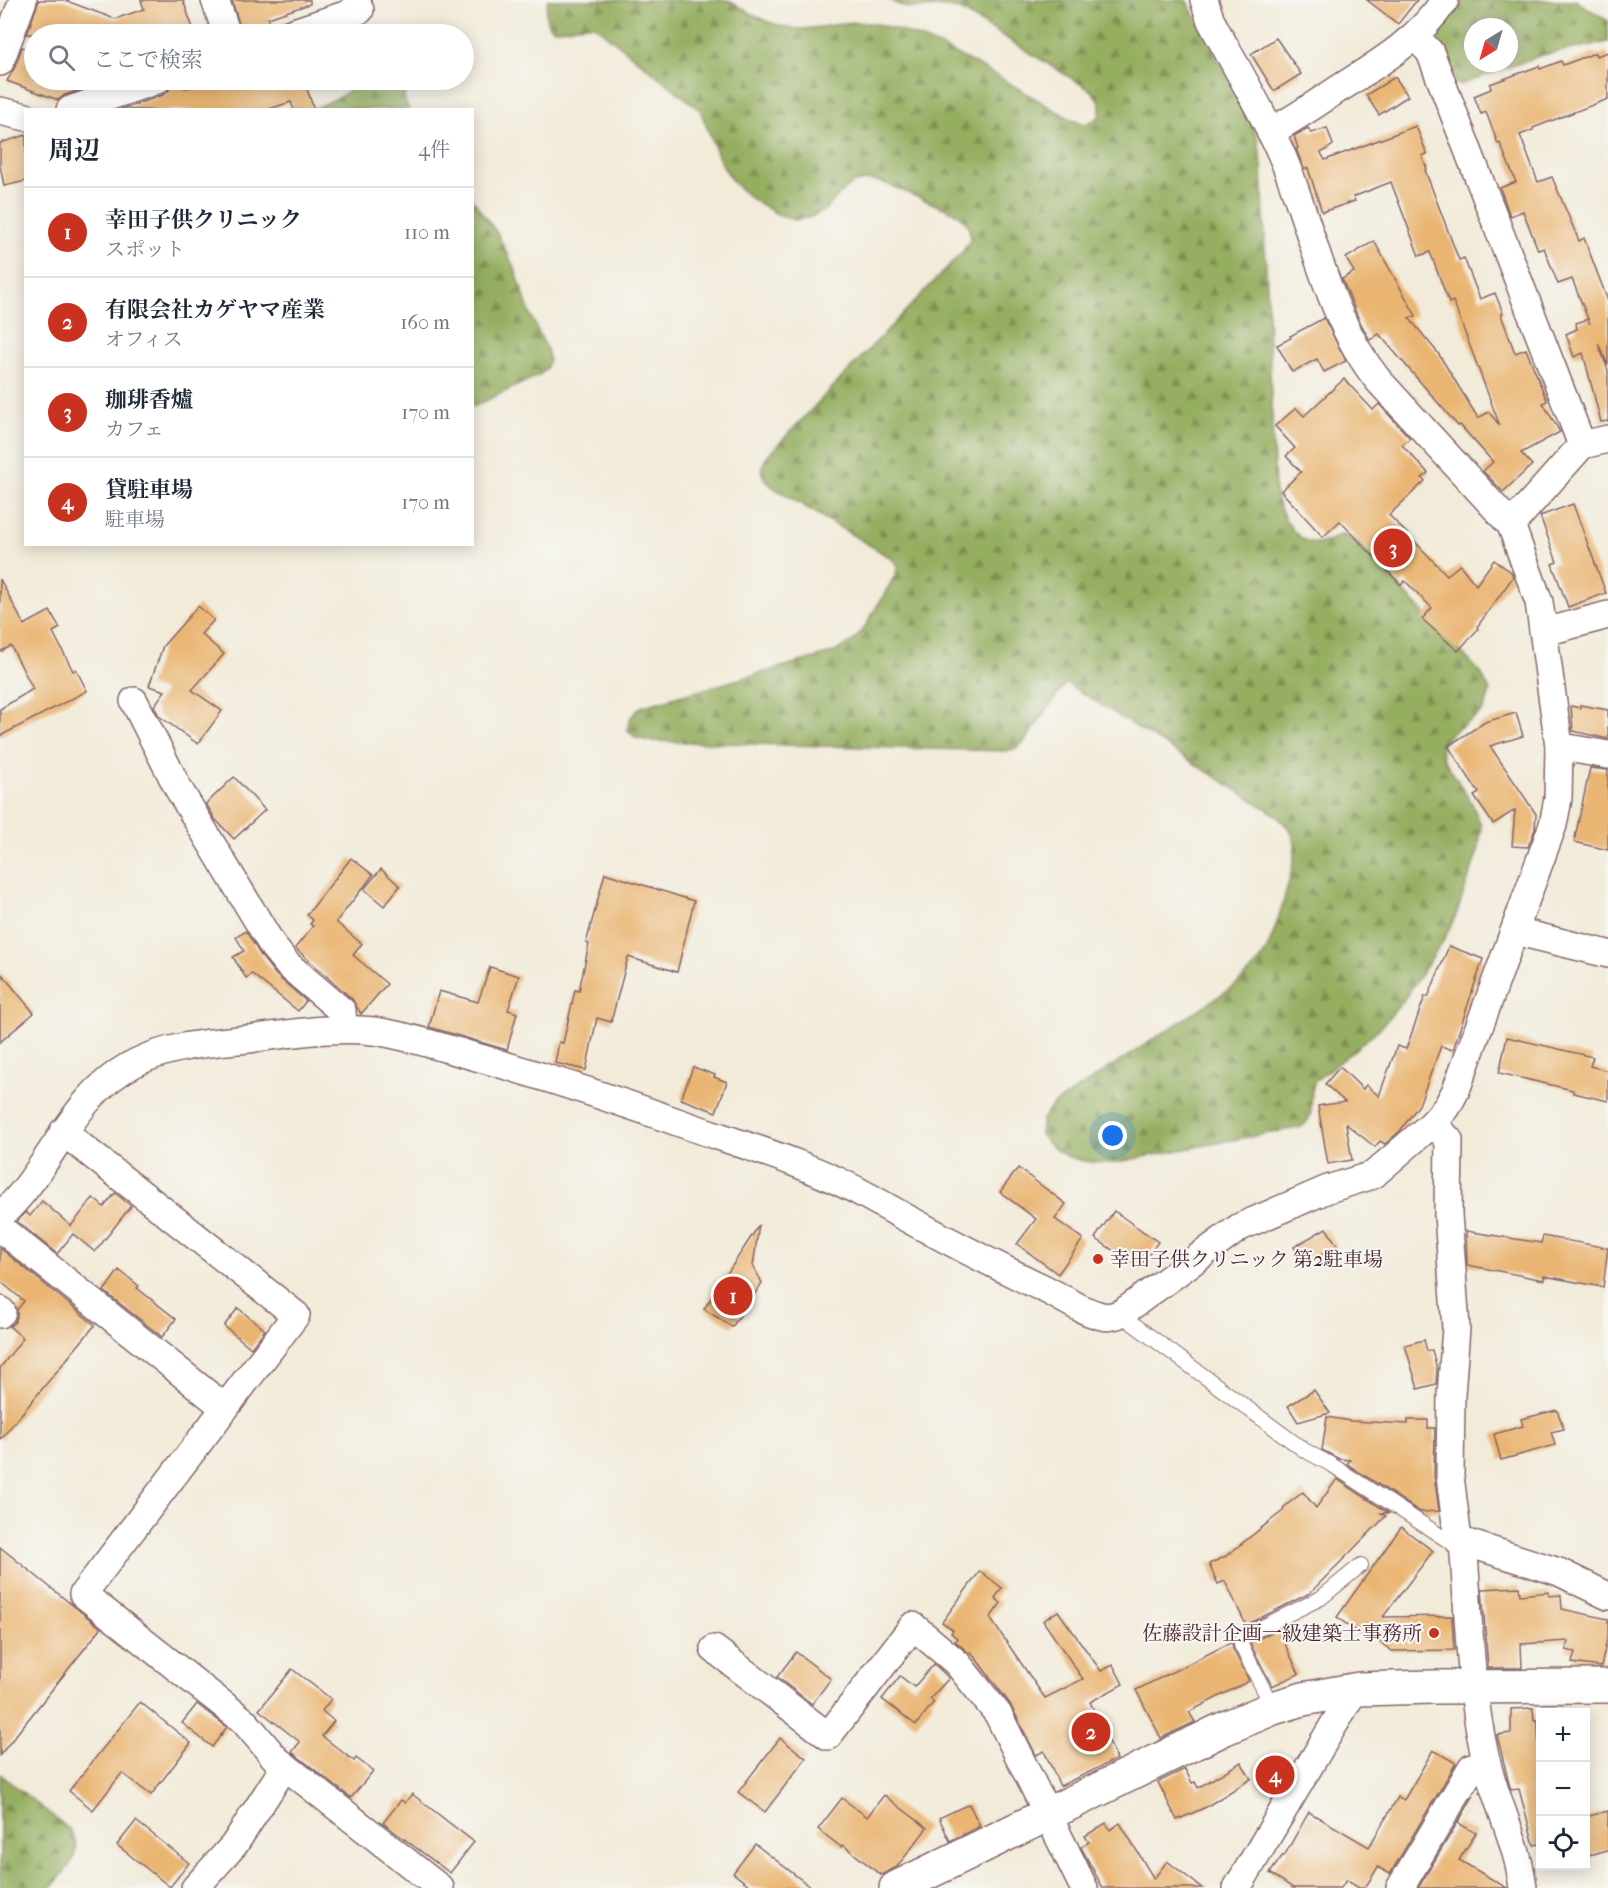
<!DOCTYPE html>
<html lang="ja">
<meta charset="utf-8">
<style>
body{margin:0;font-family:"IM FELL French Canon","Noto Serif JP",serif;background:#f6f6f7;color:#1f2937}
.controls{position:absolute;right:18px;bottom:18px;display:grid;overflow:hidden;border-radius:0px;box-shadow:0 3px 15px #0003}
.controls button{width:54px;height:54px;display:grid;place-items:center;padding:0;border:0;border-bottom:2px solid #e0e1e3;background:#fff;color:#1f2937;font:30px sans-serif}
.compass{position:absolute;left:1464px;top:18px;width:54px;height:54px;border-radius:50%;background:#fff;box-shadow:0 3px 15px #0003;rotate:217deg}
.you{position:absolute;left:1113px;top:1136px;width:21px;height:21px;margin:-15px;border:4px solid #fff;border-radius:50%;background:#1a73e8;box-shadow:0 0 0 9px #1a73e833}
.badge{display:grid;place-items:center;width:39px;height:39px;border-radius:50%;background:#c8321e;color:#fff;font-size:20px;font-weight:700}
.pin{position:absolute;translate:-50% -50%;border:3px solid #fff;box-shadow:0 2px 6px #0006}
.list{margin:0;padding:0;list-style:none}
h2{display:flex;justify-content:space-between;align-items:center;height:78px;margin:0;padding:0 24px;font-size:26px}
h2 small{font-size:20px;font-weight:400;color:#747a83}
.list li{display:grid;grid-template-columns:39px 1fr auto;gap:18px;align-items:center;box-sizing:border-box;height:90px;padding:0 24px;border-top:2px solid #e0e1e3}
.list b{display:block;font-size:22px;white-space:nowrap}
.list p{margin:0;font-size:20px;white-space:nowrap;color:#747a83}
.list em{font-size:20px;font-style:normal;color:#747a83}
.icon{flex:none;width:33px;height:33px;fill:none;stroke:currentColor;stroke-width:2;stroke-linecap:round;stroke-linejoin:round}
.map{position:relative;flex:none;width:1608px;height:1888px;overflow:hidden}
.search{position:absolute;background:#fff;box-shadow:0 3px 15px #0003;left:24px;top:24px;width:450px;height:66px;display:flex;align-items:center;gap:15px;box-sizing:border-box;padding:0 21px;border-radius:33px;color:#747a83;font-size:22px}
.panel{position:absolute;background:#fff;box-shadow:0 3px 15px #0003;left:24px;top:108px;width:450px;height:438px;border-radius:0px}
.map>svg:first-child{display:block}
.forest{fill:url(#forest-firs);stroke:#706646;stroke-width:1.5;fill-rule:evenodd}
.building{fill:#eab572}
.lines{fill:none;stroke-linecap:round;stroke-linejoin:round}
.service-casing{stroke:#856668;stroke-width:16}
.minor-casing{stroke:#856668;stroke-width:30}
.tertiary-casing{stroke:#856668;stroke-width:36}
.service{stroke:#fff;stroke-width:14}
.minor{stroke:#fff;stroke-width:27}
.tertiary{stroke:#fff;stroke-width:33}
.poi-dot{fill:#c8321e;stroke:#f6f6f2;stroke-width:2}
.labels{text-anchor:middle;stroke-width:4.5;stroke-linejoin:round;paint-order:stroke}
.poi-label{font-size:20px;fill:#4a1f2b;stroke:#f6f6f2;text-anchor:start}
</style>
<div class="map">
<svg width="1608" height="1888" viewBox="0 0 1608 1888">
<defs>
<pattern id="forest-firs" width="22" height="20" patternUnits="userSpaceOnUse" patternTransform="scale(1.5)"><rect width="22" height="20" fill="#95ae60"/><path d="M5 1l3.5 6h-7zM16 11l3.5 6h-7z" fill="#7c8d4f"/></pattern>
</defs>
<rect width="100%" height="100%" fill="#f6f6f2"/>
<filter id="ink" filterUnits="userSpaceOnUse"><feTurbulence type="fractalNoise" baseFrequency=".0167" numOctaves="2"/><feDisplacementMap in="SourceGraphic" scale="12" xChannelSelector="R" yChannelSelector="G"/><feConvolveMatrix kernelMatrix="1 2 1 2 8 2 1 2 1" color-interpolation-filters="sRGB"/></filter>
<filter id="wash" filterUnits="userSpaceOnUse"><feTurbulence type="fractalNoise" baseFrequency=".008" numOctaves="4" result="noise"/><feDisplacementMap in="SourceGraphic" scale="24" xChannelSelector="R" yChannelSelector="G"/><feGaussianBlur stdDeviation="1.35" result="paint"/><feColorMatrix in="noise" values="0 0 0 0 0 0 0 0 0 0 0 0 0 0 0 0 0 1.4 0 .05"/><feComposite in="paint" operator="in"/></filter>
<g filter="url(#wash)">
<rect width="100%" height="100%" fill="#f2ebd9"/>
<g class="forest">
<path d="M548,0H728C748,13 775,28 799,29C829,29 849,17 881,25C949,43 1011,85 1072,120L1086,125L1100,116V103L1092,91L961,10C933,0 918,18 890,0H1186L1247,113L1258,139L1262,165L1275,492C1279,511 1294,544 1318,543C1337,542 1337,526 1357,542L1481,673L1490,691C1488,697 1487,704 1484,709C1471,726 1433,733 1443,758L1472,803L1481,826L1479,848L1457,913L1444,940L1403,1001L1381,1027L1358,1047L1315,1081C1306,1098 1319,1115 1301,1127L1112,1163C1083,1163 1058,1159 1040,1134L1042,1119L1053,1105L1233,987C1245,977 1257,967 1265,953C1274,936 1297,862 1295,844C1294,831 1284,823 1275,814L1066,683L1025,741L1017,748L1006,751L648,741L635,737L627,729L631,717L641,707L835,652L852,642L865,627L896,574L898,566L891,558L774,488C760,476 758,471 768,455L964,250L971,238L968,225L958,214L884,183L869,180L854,183L843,191L825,210L811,217L796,220L780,216L749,197L733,182L720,161L700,110L594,25C570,22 538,47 548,0Z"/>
<path d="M1459,0H1575L1608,21V42L1542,55L1460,85L1456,83L1439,43L1441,27ZM1473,27H1509V63H1473Z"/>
<path d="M366,80H411C403,91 402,97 409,109L312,110L341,96Z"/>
<path d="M472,199L497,233L515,269L530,314L548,352L549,361L546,369L539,375L473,407Z"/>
<path d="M0,1774L69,1829C87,1853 66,1869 51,1888H0Z"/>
</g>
<g id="blocks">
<g class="building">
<path d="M39,0H64L115,19L144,9L141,0H183L195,34H27Z"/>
<path d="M232,0H310V4L268,18L270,24L242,34Z"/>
<path d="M1367,0H1417L1398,24Z"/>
<path d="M1276,38L1301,74L1274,91L1251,54Z"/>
<path d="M22,47L34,52V80H110L65,95L58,100L7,81L15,67Z"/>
<path d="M1608,52V99L1533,128V130L1520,135L1538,182L1552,177L1579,241L1584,238L1608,301V365L1598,343L1608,370V421L1601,422L1583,353L1574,357L1566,334L1577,329L1576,323L1588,319L1590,324L1572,279L1558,284L1544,248L1538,250L1523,211L1510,216L1500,188L1516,182L1500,143L1498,144L1486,112L1481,114L1474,96L1491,89L1490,84L1539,66L1540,69L1561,61L1563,65L1595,53L1596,56Z"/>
<path d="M1395,77L1408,96L1379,115L1366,95Z"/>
<path d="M172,80H184L185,88L220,80H304L314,110H294L291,102L266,110H120L163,95L169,90Z"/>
<path d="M1416,126L1427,154L1422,156L1427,169L1425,170L1459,260L1464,258L1480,299L1495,293L1503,313L1501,315L1515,353L1526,349L1547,401L1543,403L1560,432L1521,453L1532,465L1503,492L1483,471L1493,462L1460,425L1458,426L1379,334L1370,340L1360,322L1342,279L1354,272L1346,258L1374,241L1416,316L1409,318L1438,353L1478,418L1489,412L1500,426L1453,301L1449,303L1430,252L1419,256L1391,182L1353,197L1355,201L1322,212L1308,168L1304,169L1296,149L1298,148L1294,136L1308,128L1311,133L1327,128L1333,145L1321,153L1325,160Z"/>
<path d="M26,135V181L4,186L0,165V143Z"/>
<path d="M1324,318L1346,361L1324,372L1317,359L1292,372L1277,345L1291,338L1290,336Z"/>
<path d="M1344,379L1373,410L1379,404L1410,438L1402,445L1428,473L1422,478L1425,481L1389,515L1447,575L1460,565L1476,585L1494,560L1511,572L1513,577L1477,627L1478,629L1458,651L1422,619L1432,608L1405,581L1401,585L1340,521L1323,537L1281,491L1301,472L1286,456L1295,448L1275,426L1296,408L1304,416Z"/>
<path d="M1573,504L1606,593L1568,607L1552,564L1557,562L1540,516Z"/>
<path d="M0,579L24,625L50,611L60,628L53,632L73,671L76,669L87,691L0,736V709L33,689L11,646L0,652Z"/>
<path d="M198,606L214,620L201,634L224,654L192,690L222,711L198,744L159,716L154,706L165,691L149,686L163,646Z"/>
<path d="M1580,705L1608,710V739L1573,731L1571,706L1580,708Z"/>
<path d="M1516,713L1523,736L1490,746L1536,814L1535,829L1528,847L1512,846L1515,810L1493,824L1474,796L1479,793L1448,746L1485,722Z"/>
<path d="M1590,768L1608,770V850L1574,842Z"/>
<path d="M234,777L265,810L234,839L215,819L206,804Z"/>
<path d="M351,858L373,875L336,922L362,944L353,955L387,984L361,1014L352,999L295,948L313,926L310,924L313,920L307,915Z"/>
<path d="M381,869L400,886L384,906L364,889Z"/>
<path d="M605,873L694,901L677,972L628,957L611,1022L597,1018L586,1070L555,1063L559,1042L563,1043L575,990L579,991L589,944L586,943Z"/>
<path d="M246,931L261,956L276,975L306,1001L298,1011L252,974L246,978L233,957L244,951L236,937Z"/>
<path d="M1449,946L1483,959L1453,1050L1441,1046L1419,1105L1400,1131L1385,1144L1380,1141L1375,1147L1346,1124L1352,1160L1328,1164L1318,1106L1345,1102L1325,1084L1340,1067L1363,1089L1366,1085L1379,1096L1397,1046L1406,1049L1425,996L1428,997Z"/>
<path d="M490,967L519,976L508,1010L517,1013L507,1050L429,1027L439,991L478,1002Z"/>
<path d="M0,972L34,1013L0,1042Z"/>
<path d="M1507,1037L1593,1057L1590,1066L1608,1071V1101L1573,1093V1090L1499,1073Z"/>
<path d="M693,1067L715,1075L714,1077L727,1082L716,1112L681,1099Z"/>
<path d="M1018,1168L1066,1204L1055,1219L1083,1239L1058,1274L1017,1244L1036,1219L1000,1192Z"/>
<path d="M115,1193L131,1206L95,1252L73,1234L57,1254L17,1221L26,1212L30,1216L42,1201L71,1226L93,1198L104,1207Z"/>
<path d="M1114,1211L1158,1242L1139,1268L1095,1238Z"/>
<path d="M759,1225L753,1266L762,1283L732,1327L704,1309Z"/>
<path d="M1326,1228L1337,1245L1305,1265L1294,1247Z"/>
<path d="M1466,1231L1541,1243L1543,1236L1608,1248L1603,1287L1544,1276V1280L1467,1265Z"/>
<path d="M0,1248L95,1325L0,1440V1368L23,1338L9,1326L14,1323L17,1317V1310L24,1301L0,1281Z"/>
<path d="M119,1270L139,1286L137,1288L176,1319L162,1337L104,1291Z"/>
<path d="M238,1308L265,1330L251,1348L224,1326Z"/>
<path d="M1424,1340L1427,1351L1432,1350L1437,1369L1436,1384L1418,1389L1405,1345Z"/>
<path d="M1314,1390L1330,1413L1298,1422L1288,1406Z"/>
<path d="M1557,1410L1564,1429L1551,1432L1555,1445L1501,1460L1494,1434L1523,1426L1521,1419Z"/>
<path d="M1327,1417L1351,1421L1408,1424V1420H1428V1428H1435L1434,1476L1439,1511L1420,1512L1347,1464L1350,1460L1339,1459L1322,1450Z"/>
<path d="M1337,1479L1389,1513H1381L1386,1516L1310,1593L1246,1625L1225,1581L1218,1584L1209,1564L1226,1556L1284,1510L1283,1508L1303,1492L1316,1508Z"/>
<path d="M1401,1527L1433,1551L1383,1617L1452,1616L1454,1650L1392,1651L1365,1631L1362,1636L1337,1617Z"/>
<path d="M0,1547L101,1628L0,1755Z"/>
<path d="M980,1571L1002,1588L995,1598L1001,1603L990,1618L1045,1698L1083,1679L1043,1621L1058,1611L1101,1671L1113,1665L1123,1684L1090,1702L1117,1759L1060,1786L1044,1751L1036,1755L1010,1704L971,1652L970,1654L955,1641L957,1638L951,1633L953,1630L942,1622Z"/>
<path d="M1519,1587L1520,1595L1549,1592V1596L1561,1595L1562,1609L1608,1619V1635L1601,1667L1572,1663L1575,1652L1566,1650L1568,1641L1521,1644L1522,1668H1488L1482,1589Z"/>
<path d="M1286,1625L1292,1639L1284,1642L1299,1674L1272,1686L1250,1643Z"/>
<path d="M1232,1642L1233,1649L1249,1681L1189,1712L1195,1722L1161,1738L1136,1690Z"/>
<path d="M796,1652L831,1679L812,1704L777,1677Z"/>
<path d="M934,1664L949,1678L930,1699L934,1702L916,1725L882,1699L900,1676L914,1687Z"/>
<path d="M292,1669L331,1699L322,1711L334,1721L322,1736L354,1761L356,1758L373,1771L351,1798L292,1752L300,1742L259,1710Z"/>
<path d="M140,1702L191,1743L151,1795L122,1773L93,1810L69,1791Z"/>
<path d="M197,1704L227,1727L212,1747L182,1723Z"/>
<path d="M1533,1708L1534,1720H1538L1539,1755H1540V1844L1534,1845L1519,1789L1511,1790L1509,1784L1497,1735L1511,1733V1709Z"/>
<path d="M780,1738L806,1758L765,1812L738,1792Z"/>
<path d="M1433,1750L1456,1763L1390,1874L1378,1867L1365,1888H1359L1346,1880L1341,1888H1293L1270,1873L1283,1855L1284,1856L1309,1812L1369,1847L1398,1797L1404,1800Z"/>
<path d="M1241,1762L1251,1779L1206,1807L1177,1820L1158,1782L1185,1769L1192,1783L1195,1782L1198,1788Z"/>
<path d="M412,1794L474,1842L450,1873L383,1823L401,1800L405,1803Z"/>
<path d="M884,1795L927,1828L897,1867L881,1875L843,1845L841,1847L818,1829L842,1798L867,1817Z"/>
<path d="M1474,1795L1458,1823L1476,1833L1459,1860L1507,1888H1418Z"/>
<path d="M969,1804L980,1826L950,1841L939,1818Z"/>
<path d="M1608,1811V1850L1586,1856V1817Z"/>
<path d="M136,1821L189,1863L170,1887L117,1845Z"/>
<path d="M1106,1823L1110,1830L1120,1823L1154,1879L1167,1861L1202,1888H1103L1081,1847L1089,1842L1085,1836Z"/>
<path d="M755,1844L812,1888H753L733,1873Z"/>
</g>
</g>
</g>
<g filter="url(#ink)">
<use href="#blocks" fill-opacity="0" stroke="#856668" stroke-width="1.5"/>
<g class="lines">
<defs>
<g id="service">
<path d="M1124,1311L1128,1320L1304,1450L1332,1465L1447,1540H1458"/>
<path d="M1273,1708L1241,1645L1242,1637L1321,1598L1361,1565"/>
</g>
<g id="minor">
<path d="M215,0L227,34"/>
<path d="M288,34L360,10L356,0"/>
<path d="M1415,37L1430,52L1582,445"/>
<path d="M0,62L23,0"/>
<path d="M70,110L157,80"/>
<path d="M0,111L26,117"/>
<path d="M1270,132C1294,119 1317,103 1340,88C1381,62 1417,41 1445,0"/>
<path d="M1511,525L1582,445L1608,439"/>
<path d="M1543,630L1560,628L1608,615"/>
<path d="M134,701L178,788L274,948L288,965L342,1011L343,1029"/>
<path d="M1559,748H1568L1608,755"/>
<path d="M1515,931L1608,954"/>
<path d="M1433,1123L1449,1140L1448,1214L1456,1328L1451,1395L1450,1476L1458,1540L1559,1572L1608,1596"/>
<path d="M63,1132L296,1315L83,1594L244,1721L276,1759L440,1888"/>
<path d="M0,1216C53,1169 70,1094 137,1062C172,1045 211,1043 248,1039C290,1034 332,1026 374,1031C405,1035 436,1046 466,1054C540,1075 611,1098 683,1124C746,1146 813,1165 871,1198C928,1231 986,1261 1045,1289C1063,1298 1083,1312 1102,1316C1111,1318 1119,1315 1126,1310L1240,1227L1328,1189L1373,1175L1433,1123L1447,1107L1456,1090L1553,825L1558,799L1559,746L1543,630L1539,602L1511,525L1378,380C1327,316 1314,232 1283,158C1263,111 1235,66 1211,21L1204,0"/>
<path d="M0,1228L225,1408"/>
<path d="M0,1310L2,1312L0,1314"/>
<path d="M1463,1542C1469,1613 1469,1686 1485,1756C1495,1801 1518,1842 1523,1888"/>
<path d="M714,1649L828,1736L913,1626L957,1663L998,1714L1084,1888"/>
<path d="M195,1888L234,1845L285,1766"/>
<path d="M1237,1888L1355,1689"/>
<path d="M1400,1888L1472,1767L1487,1763"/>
</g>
<path id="tertiary" d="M896,1888L1223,1729L1273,1708L1303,1699L1359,1689L1432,1687L1608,1686"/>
</defs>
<use href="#service" class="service-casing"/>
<use href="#minor" class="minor-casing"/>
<use href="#tertiary" class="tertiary-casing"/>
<use href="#service" class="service"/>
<use href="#minor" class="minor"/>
<use href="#tertiary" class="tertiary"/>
</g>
</g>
<g class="poi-dot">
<circle cx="1098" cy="1259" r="6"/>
<circle cx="1434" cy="1633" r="6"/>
</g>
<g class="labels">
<g class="poi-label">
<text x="1110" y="1266">幸田子供クリニック 第2駐車場</text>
<text x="1422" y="1640" text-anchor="end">佐藤設計企画一級建築士事務所</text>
</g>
</g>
</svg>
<div class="controls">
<button>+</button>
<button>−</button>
<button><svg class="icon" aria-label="locate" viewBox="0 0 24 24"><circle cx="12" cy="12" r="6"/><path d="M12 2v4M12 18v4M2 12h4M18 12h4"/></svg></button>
</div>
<svg class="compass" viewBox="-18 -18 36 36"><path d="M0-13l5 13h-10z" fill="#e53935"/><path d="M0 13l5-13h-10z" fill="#747a83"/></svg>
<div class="you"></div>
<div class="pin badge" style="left:733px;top:1296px">1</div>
<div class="pin badge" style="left:1091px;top:1732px">2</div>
<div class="pin badge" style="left:1393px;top:548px">3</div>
<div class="pin badge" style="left:1275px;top:1775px">4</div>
<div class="search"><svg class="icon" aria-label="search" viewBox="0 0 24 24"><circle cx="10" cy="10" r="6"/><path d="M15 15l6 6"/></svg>ここで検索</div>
<section class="panel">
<h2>周辺<small>4件</small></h2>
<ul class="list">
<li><span class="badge">1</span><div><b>幸田子供クリニック</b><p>スポット</p></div><em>110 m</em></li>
<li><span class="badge">2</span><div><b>有限会社カゲヤマ産業</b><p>オフィス</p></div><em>160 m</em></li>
<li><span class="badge">3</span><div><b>珈琲香爐</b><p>カフェ</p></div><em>170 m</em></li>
<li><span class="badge">4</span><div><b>貸駐車場</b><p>駐車場</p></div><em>170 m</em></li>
</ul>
</section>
</div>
